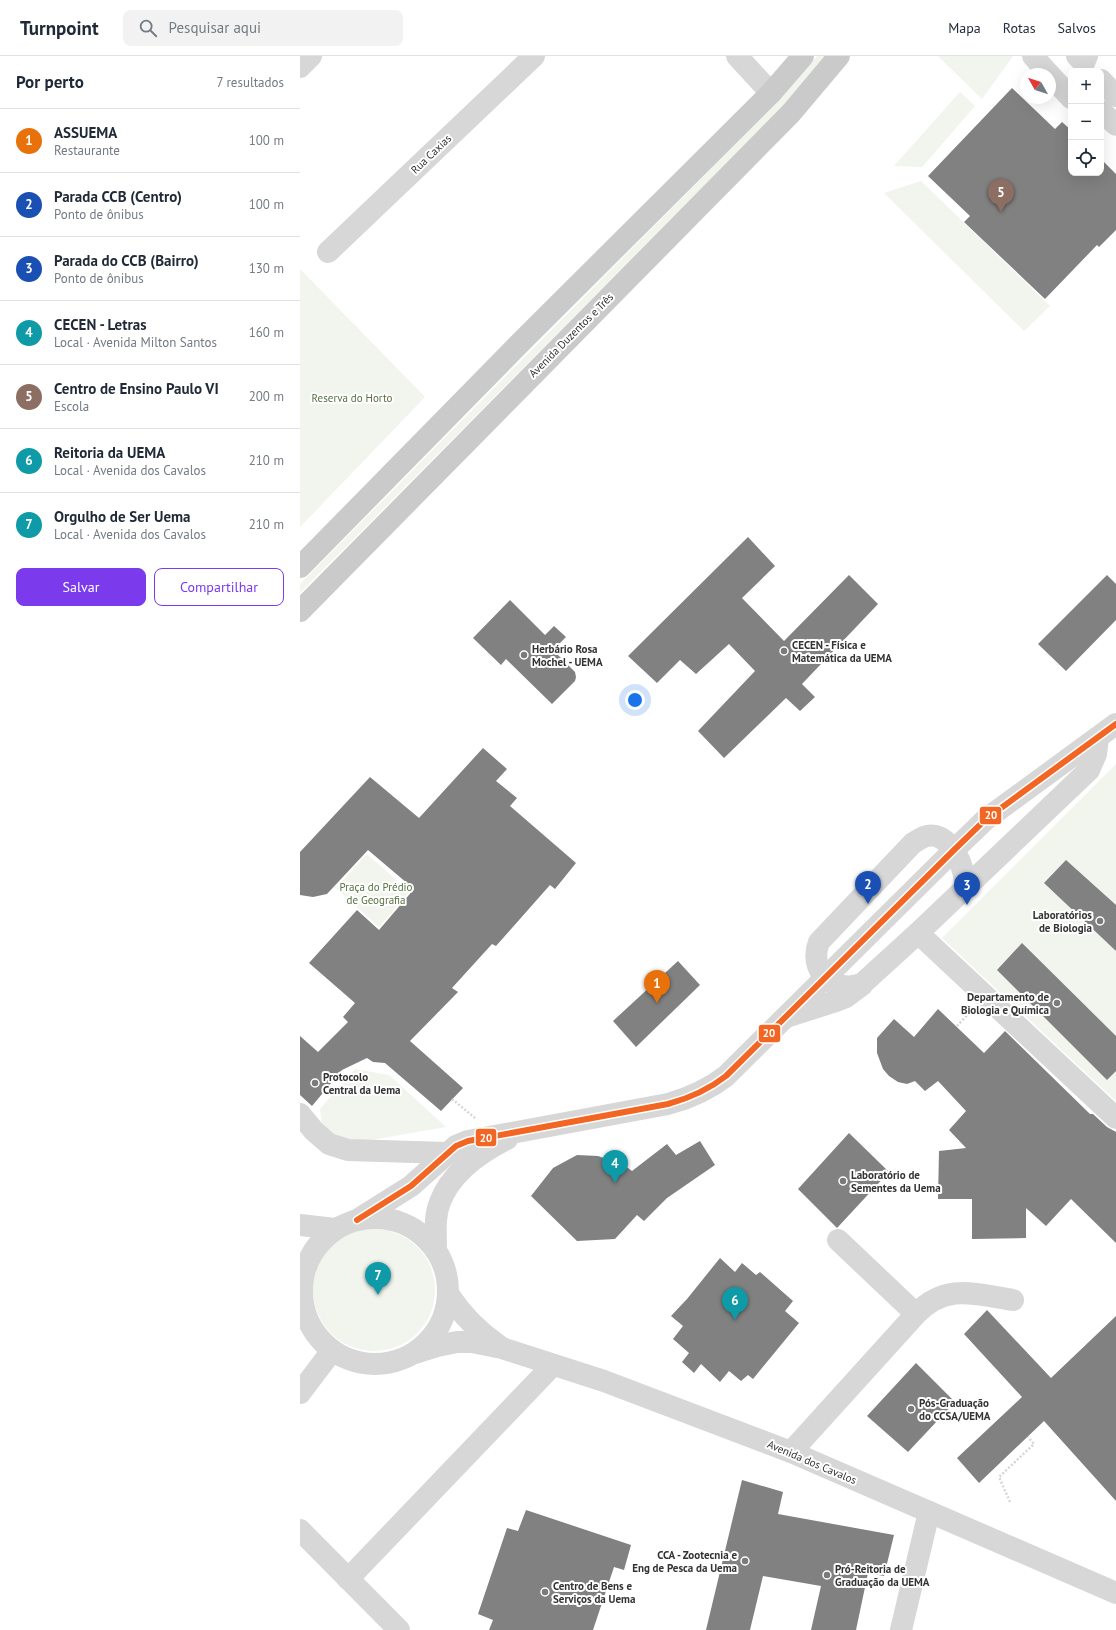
<!DOCTYPE html>
<html lang="pt">
<meta charset="utf-8">
<style>
body{margin:0;font-family:"PT Sans",sans-serif;background:#f2f2f3;color:#1f2937}
.controls{position:absolute;right:12px;top:12px;display:grid;overflow:hidden;border-radius:8px;box-shadow:0 4px 16px #0002}
.controls button{width:36px;height:36px;display:grid;place-items:center;padding:0;border:0;border-bottom:1px solid #e0e1e3;background:#fff;color:#1f2937;font:20px sans-serif}
.compass{position:absolute;left:720px;top:12px;width:36px;height:36px;border-radius:50%;background:#fff;box-shadow:0 4px 16px #0002;rotate:309deg}
.you{position:absolute;left:335px;top:644px;width:14px;height:14px;margin:-10px;border:3px solid #fff;border-radius:50%;background:#1a73e8;box-shadow:0 0 0 6px #1a73e833}
.badge{display:grid;place-items:center;width:26px;height:26px;border-radius:50%;background:#7c3aed;color:#fff;font-size:13px;font-weight:700}
.pin{position:absolute;translate:-50% -33px;filter:drop-shadow(0 1px 2px #0008)}
.pin::after{content:'';position:absolute;top:21px;width:14px;height:12px;background:inherit;clip-path:polygon(0 0,100% 0,50% 100%)}
.list{margin:0;padding:0;list-style:none}
h2{display:flex;justify-content:space-between;align-items:center;height:52px;margin:0;padding:0 16px;font-size:17px}
h2 small{font-size:13px;font-weight:400;color:#747a83}
.list li{display:grid;grid-template-columns:26px 1fr auto;gap:12px;align-items:center;box-sizing:border-box;height:64px;padding:0 16px;border-top:1px solid #e0e1e3}
.list b{display:block;font-size:15px;white-space:nowrap}
.list p{margin:0;font-size:13px;white-space:nowrap;color:#747a83}
.list em{font-size:13px;font-style:normal;color:#747a83}
.actions{display:flex;gap:8px;padding:12px 16px}
.actions a{flex:1;padding:9px 0;border:1px solid #7c3aed;border-radius:8px;text-align:center;font-size:14px;color:#7c3aed}
.actions .main{background:#7c3aed;color:#fff}
.icon{flex:none;width:22px;height:22px;fill:none;stroke:currentColor;stroke-width:2;stroke-linecap:round;stroke-linejoin:round}
.map{position:relative;flex:none;width:816px;height:1574px;overflow:hidden}
header{display:flex;align-items:center;gap:24px;box-sizing:border-box;height:56px;padding:0 20px;background:#fff;border-bottom:1px solid #e0e1e3}
header strong{font-size:19px}
nav{display:flex;gap:22px;margin-inline-start:auto;font-size:14px}
.search{width:280px;height:36px;background:#f2f2f3;display:flex;align-items:center;gap:10px;box-sizing:border-box;padding:0 14px;border-radius:8px;color:#747a83;font-size:15px}
main{display:flex}
aside{flex:1;background:#fff}
.map>svg:first-child{display:block}
.green{fill:#f1f5ed}
.building{fill:#818181}
.lines{fill:none;stroke-linecap:round;stroke-linejoin:round}
.path{stroke:#d6d6d6;stroke-width:2.5;stroke-dasharray:2 2;stroke-linecap:butt}
.minor{stroke:#d7d7d7;stroke-width:22}
.major{stroke:#cacaca;stroke-width:22}
.bus-1-casing{stroke:#fff;stroke-width:9}
.bus-1{stroke:#f26522;stroke-width:6}
.poi-dot{fill:#7a7a7a;stroke:#fff;stroke-width:1.5}
.labels{text-anchor:middle;stroke-width:4;stroke-linejoin:round;paint-order:stroke}
.street-label{font-size:11px;fill:#333;stroke:#fff}
.park-label{font-size:11px;fill:#56703f;stroke:#fff}
.poi-label{font-size:11px;font-weight:bold;fill:#333;stroke:#fff;text-anchor:start}
.line-badge{stroke:#fff;stroke-width:1.5}
.badge-label{font-size:11px;text-anchor:middle;font-weight:bold;fill:#fff}
</style>
<header>
<strong>Turnpoint</strong>
<div class="search"><svg class="icon" aria-label="search" viewBox="0 0 24 24"><circle cx="10" cy="10" r="6"/><path d="M15 15l6 6"/></svg>Pesquisar aqui</div>
<nav><a>Mapa</a><a>Rotas</a><a>Salvos</a></nav>
</header>
<main>
<aside>
<h2>Por perto<small>7 resultados</small></h2>
<ul class="list">
<li><span class="badge" style="background:#e8710a">1</span><div><b>ASSUEMA</b><p>Restaurante</p></div><em>100 m</em></li>
<li><span class="badge" style="background:#1a4fb4">2</span><div><b>Parada CCB (Centro)</b><p>Ponto de ônibus</p></div><em>100 m</em></li>
<li><span class="badge" style="background:#1a4fb4">3</span><div><b>Parada do CCB (Bairro)</b><p>Ponto de ônibus</p></div><em>130 m</em></li>
<li><span class="badge" style="background:#0f9aa8">4</span><div><b>CECEN - Letras</b><p>Local · Avenida Milton Santos</p></div><em>160 m</em></li>
<li><span class="badge" style="background:#8d6e63">5</span><div><b>Centro de Ensino Paulo VI</b><p>Escola</p></div><em>200 m</em></li>
<li><span class="badge" style="background:#0f9aa8">6</span><div><b>Reitoria da UEMA</b><p>Local · Avenida dos Cavalos</p></div><em>210 m</em></li>
<li><span class="badge" style="background:#0f9aa8">7</span><div><b>Orgulho de Ser Uema</b><p>Local · Avenida dos Cavalos</p></div><em>210 m</em></li>
</ul>
<div class="actions"><a class="main">Salvar</a><a>Compartilhar</a></div>
</aside>
<div class="map">
<svg width="816" height="1574" viewBox="0 0 816 1574">
<rect width="100%" height="100%" fill="#fff"/>
<g class="green">
<path d="M517,0H526L484,49L0,537V528L480,43Z"/>
<path d="M638,0H713L682,43Z"/>
<path d="M660,36L675,50L622,111L594,110Z"/>
<path d="M621,125L750,250L724,275L584,137Z"/>
<path d="M0,213L125,341L0,471Z"/>
<path d="M816,708V1045L642,882Z"/>
<path d="M67,798L103,830L126,806L137,804L79,871L36,832Z"/>
<path d="M55,1013L89,1019L146,1071L25,1092L20,1053Z"/>
<circle cx="74" cy="1234" r="61"/>
</g>
<g class="building">
<path d="M712,32L755,73L762,66L771,74V117H801V103L816,118V174L799,191L797,189L745,243L664,166L670,160L628,120Z"/>
<path d="M448,481L475,510L442,542L484,585L549,519L578,548L502,628L515,641L500,655L486,642L424,702L398,675L455,615L429,588L396,618L380,604L357,627L328,600Z"/>
<path d="M807,519L816,528V564L766,615L738,588Z"/>
<path d="M210,544L245,579L254,570L266,581L253,594L275,616L276,621L275,625L252,648L206,603L201,609L173,582Z"/>
<path d="M183,692L207,713L196,725L217,742L210,750L276,807L255,833L250,829L196,890L192,888L152,932L158,936L110,985L163,1032L141,1055L85,1007L73,1006L67,1002L42,1014L12,1050L0,1039V980L18,996L48,966L43,961L55,947L9,907L57,854L79,874L114,833L68,794L27,838L13,841L0,839V796L70,721L119,762Z"/>
<path d="M766,804L816,849V895L744,827Z"/>
<path d="M722,887L816,980V1015L807,1024L697,914Z"/>
<path d="M378,905L400,929L336,991L313,965Z"/>
<path d="M638,953L684,997L705,975L790,1058H793L807,1071L816,1076V1187L771,1143L746,1170L726,1152V1182L672,1183V1143H638L639,1095L666,1092L649,1074L666,1055L638,1025L625,1035L615,1025L607,1028L598,1026L589,1020L583,1013L577,997V982L594,963L614,981Z"/>
<path d="M549,1077L589,1116L537,1172L498,1133Z"/>
<path d="M400,1085L415,1109L367,1142L344,1165L337,1159L315,1183L277,1185L231,1140L253,1112L277,1099L298,1100L324,1109L332,1115L367,1088L376,1099Z"/>
<path d="M420,1202L435,1216L442,1207L456,1219L460,1216L493,1245L485,1255L499,1267L453,1323L448,1319L441,1325L429,1315L420,1326L401,1308L394,1317L382,1306L389,1297L373,1283L383,1270L371,1260L387,1243Z"/>
<path d="M687,1254L751,1322L816,1260V1445L744,1365L679,1427L657,1402L722,1341L664,1278Z"/>
<path d="M616,1307L655,1346L608,1396L567,1360Z"/>
<path d="M442,1424L483,1436L478,1458L594,1479L584,1520L568,1517L556,1574H511L521,1530L463,1520L450,1574H406Z"/>
<path d="M226,1454L331,1489L324,1514L314,1511L293,1574H189L193,1564L178,1558L207,1472L218,1475Z"/>
</g>
<g class="lines">
<g class="path">
<path d="M657,970L671,955"/>
<path d="M152,1043L175,1062"/>
<path d="M710,1446L699,1421L734,1388L728,1381"/>
</g>
<g class="minor">
<path d="M437,0L471,37"/>
<path d="M733,0L749,18"/>
<path d="M777,0L784,7L787,0"/>
<path d="M0,11L11,0"/>
<path d="M750,19L771,42"/>
<path d="M801,24L816,40"/>
<path d="M801,55L816,69"/>
<path d="M28,196L234,0"/>
<path d="M666,831C665,824 664,818 662,812C658,797 644,776 627,780C622,781 617,785 613,787L519,886C508,915 533,938 562,928L618,877L789,714L796,698L798,682"/>
<path d="M618,877L816,1062"/>
<path d="M489,960L536,945L546,941L562,929"/>
<path d="M0,1058L14,1075L29,1088L48,1094L147,1097"/>
<circle cx="75" cy="1235" r="73"/>
<path d="M57,1164L111,1130L156,1090L168,1085L368,1048C390,1042 408,1034 426,1020L654,794L686,763L816,668"/>
<path d="M0,1169L35,1173"/>
<path d="M538,1184L616,1258"/>
<path d="M136,1193C136,1177 134,1161 140,1146C151,1117 181,1096 207,1083"/>
<path d="M149,1239C162,1259 178,1275 198,1289"/>
<path d="M115,1297L137,1290L157,1286H172L202,1292L304,1325L491,1396L816,1537"/>
<path d="M0,1337L31,1296"/>
<path d="M491,1396L616,1258C646,1227 675,1238 713,1244"/>
<path d="M0,1474L99,1574"/>
<path d="M48,1523L253,1309"/>
<path d="M601,1574L629,1456"/>
</g>
<g class="major">
<path d="M0,511L224,283L471,37L503,0"/>
<path d="M0,555L491,57L539,0"/>
</g>
<defs>
<path id="bus-1" d="M57,1164L111,1130L156,1090L168,1085L368,1048C390,1042 408,1034 426,1020L654,794L686,763L816,668"/>
</defs>
<use href="#bus-1" class="bus-1-casing"/>
<use href="#bus-1" class="bus-1"/>
</g>
<g class="poi-dot">
<circle cx="484" cy="595" r="4"/>
<circle cx="224" cy="599" r="4"/>
<circle cx="800" cy="865" r="4"/>
<circle cx="757" cy="947" r="4"/>
<circle cx="15" cy="1027" r="4"/>
<circle cx="543" cy="1125" r="4"/>
<circle cx="611" cy="1353" r="4"/>
<circle cx="445" cy="1505" r="4"/>
<circle cx="527" cy="1519" r="4"/>
<circle cx="245" cy="1536" r="4"/>
</g>
<g class="labels">
<g class="street-label">
<text transform="translate(131 98) rotate(-44)" y="4">Rua Caxias</text>
<text transform="translate(271 279) rotate(-45)" y="4">Avenida Duzentos e Três</text>
<text transform="translate(512 1406) rotate(23)" y="4">Avenida dos Cavalos</text>
</g>
<g class="park-label">
<text x="52" y="346">Reserva do Horto</text>
<text x="76" y="835">Praça do Prédio<tspan x="76" dy="13">de Geografia</tspan></text>
</g>
<g class="poi-label">
<text x="492" y="593">CECEN - Física e<tspan x="492" dy="13">Matemática da UEMA</tspan></text>
<text x="232" y="597">Herbário Rosa<tspan x="232" dy="13">Mochel - UEMA</tspan></text>
<text x="792" y="863" text-anchor="end">Laboratórios<tspan x="792" dy="13">de Biologia</tspan></text>
<text x="749" y="945" text-anchor="end">Departamento de<tspan x="749" dy="13">Biologia e Química</tspan></text>
<text x="23" y="1025">Protocolo<tspan x="23" dy="13">Central da Uema</tspan></text>
<text x="551" y="1123">Laboratório de<tspan x="551" dy="13">Sementes da Uema</tspan></text>
<text x="619" y="1351">Pós-Graduação<tspan x="619" dy="13">do CCSA/UEMA</tspan></text>
<text x="437" y="1503" text-anchor="end">CCA - Zootecnia e<tspan x="437" dy="13">Eng de Pesca da Uema</tspan></text>
<text x="535" y="1517">Pró-Reitoria de<tspan x="535" dy="13">Graduação da UEMA</tspan></text>
<text x="253" y="1534">Centro de Bens e<tspan x="253" dy="13">Serviços da Uema</tspan></text>
</g>
</g>
<g class="line-badge">
<rect x="679" y="750" width="23" height="19" rx="4" fill="#f26522"/>
<rect x="458" y="968" width="23" height="19" rx="4" fill="#f26522"/>
<rect x="175" y="1072" width="22" height="19" rx="4" fill="#f26522"/>
</g>
<g class="badge-label">
<text x="691" y="763">20</text>
<text x="469" y="981">20</text>
<text x="186" y="1086">20</text>
</g>
</svg>
<div class="controls">
<button>+</button>
<button>−</button>
<button><svg class="icon" aria-label="locate" viewBox="0 0 24 24"><circle cx="12" cy="12" r="6"/><path d="M12 2v4M12 18v4M2 12h4M18 12h4"/></svg></button>
</div>
<svg class="compass" viewBox="-18 -18 36 36"><path d="M0-13l5 13h-10z" fill="#e53935"/><path d="M0 13l5-13h-10z" fill="#747a83"/></svg>
<div class="you"></div>
<div class="pin badge" style="left:357px;top:947px;background:#e8710a">1</div>
<div class="pin badge" style="left:568px;top:848px;background:#1a4fb4">2</div>
<div class="pin badge" style="left:667px;top:849px;background:#1a4fb4">3</div>
<div class="pin badge" style="left:315px;top:1127px;background:#0f9aa8">4</div>
<div class="pin badge" style="left:701px;top:156px;background:#8d6e63">5</div>
<div class="pin badge" style="left:435px;top:1264px;background:#0f9aa8">6</div>
<div class="pin badge" style="left:78px;top:1239px;background:#0f9aa8">7</div>
</div>
</main>
